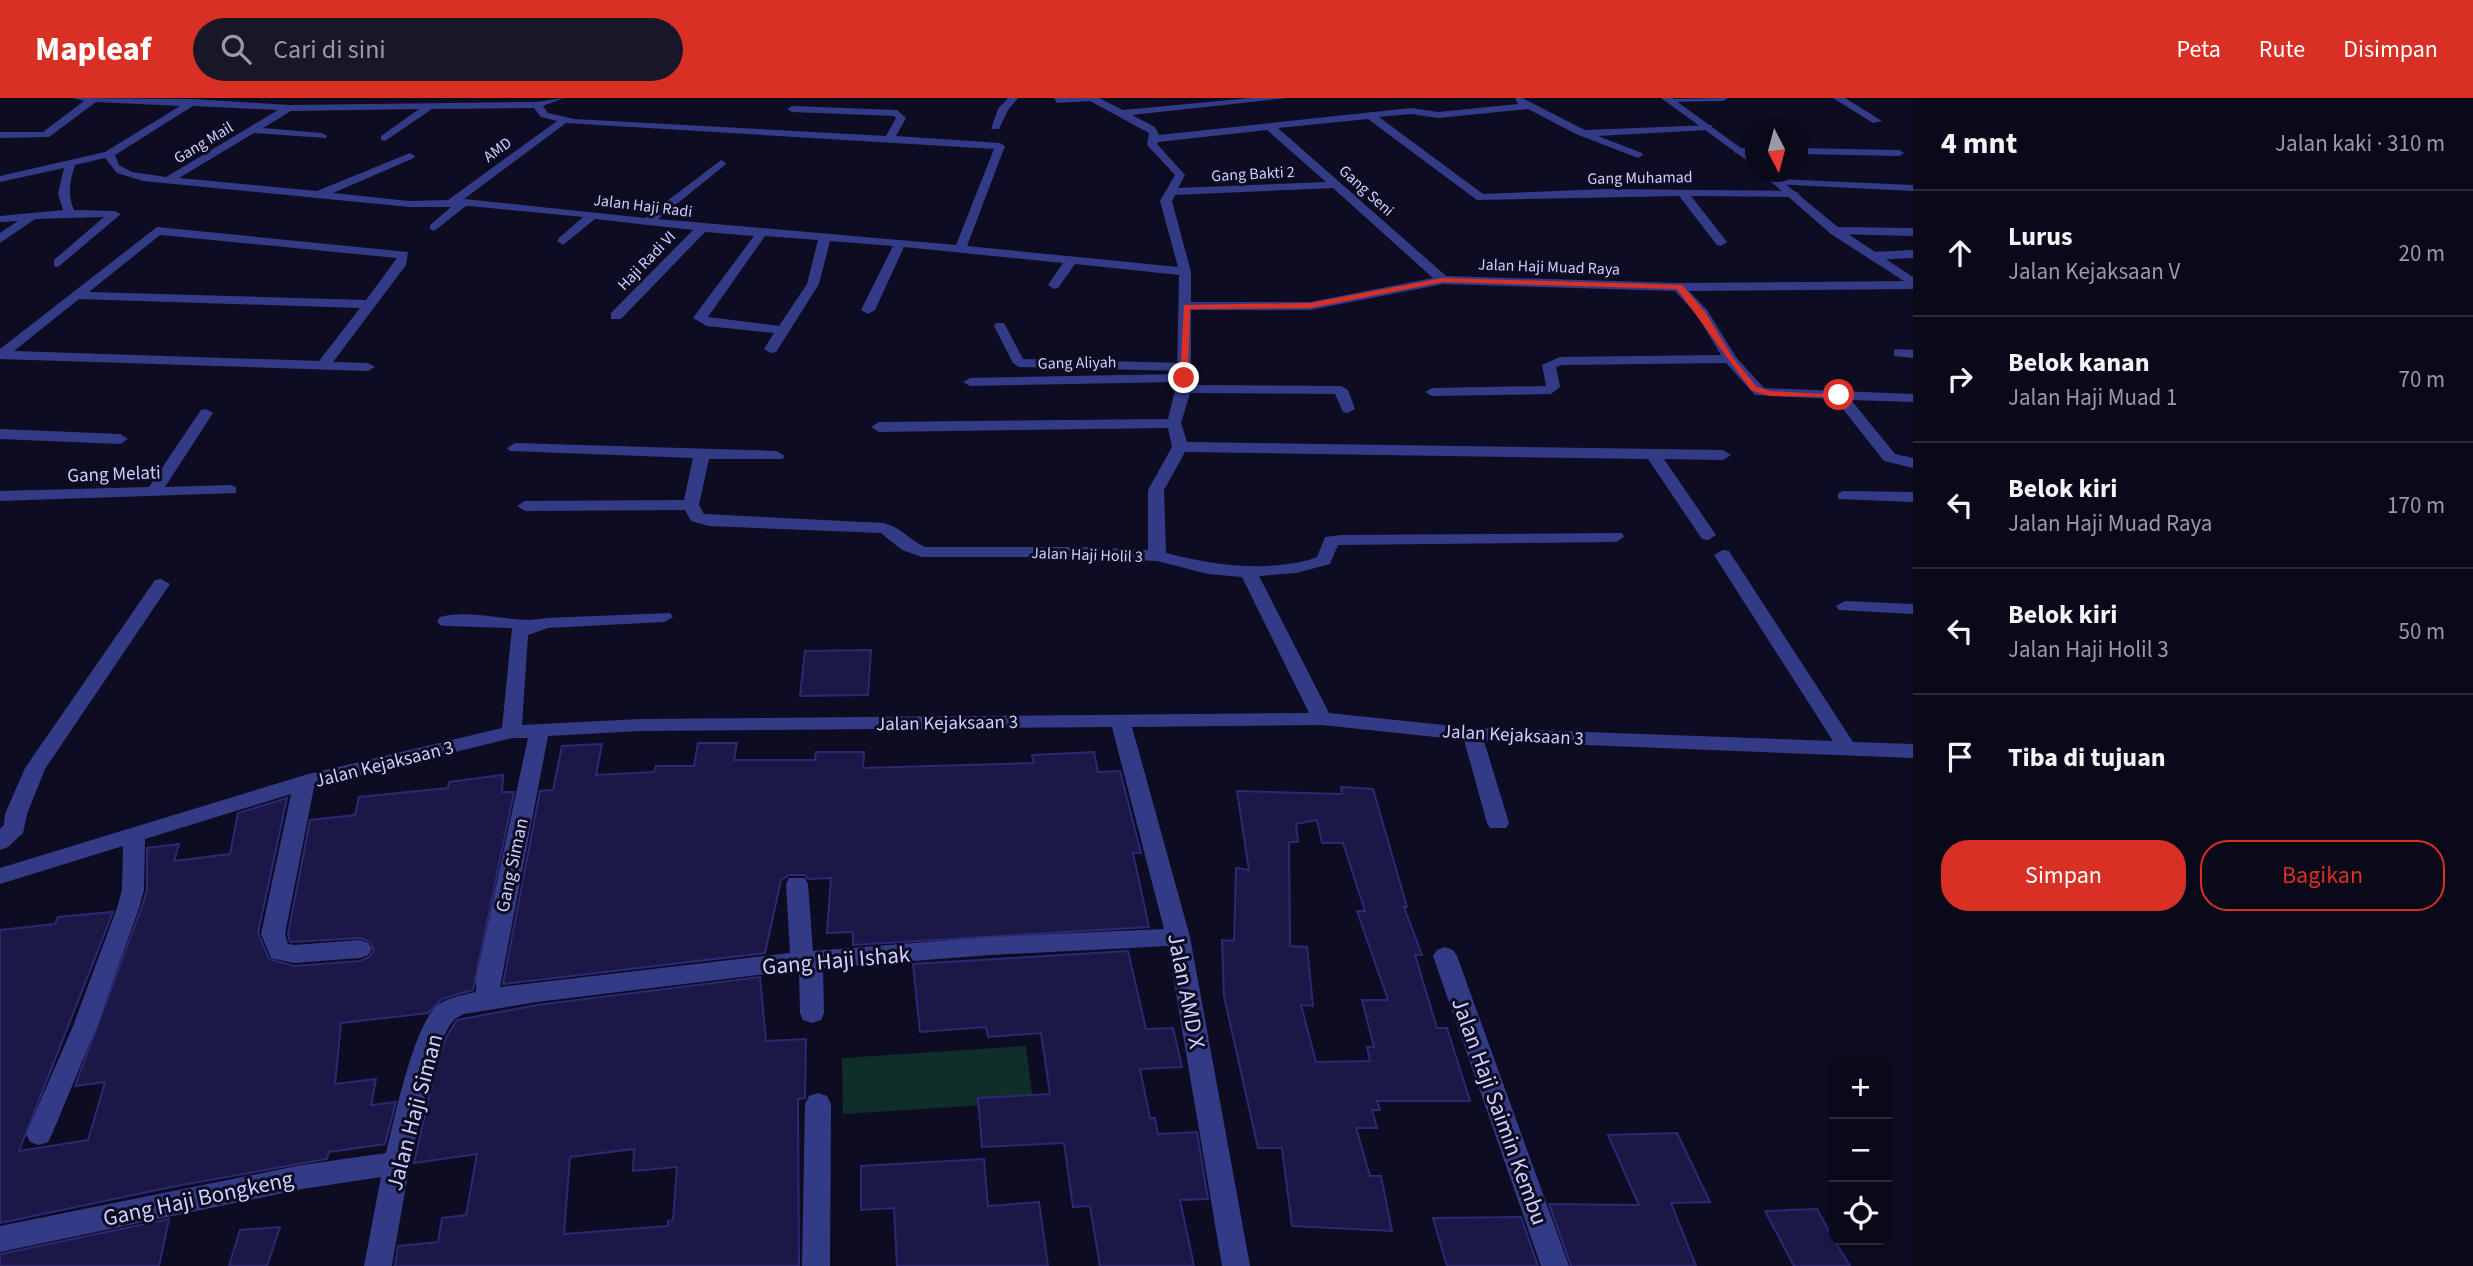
<!DOCTYPE html>
<html lang="id">
<meta charset="utf-8">
<style>
body{margin:0;font-family:"Source Sans 3",sans-serif;background:#181727;color:#f1f3f6}
.controls{position:absolute;right:21px;bottom:21px;display:grid;overflow:hidden;border-radius:14px;box-shadow:0 2px 5px #0004}
.controls button{width:63px;height:63px;display:grid;place-items:center;padding:0;border:0;border-bottom:2px solid #2a2a39;background:#0a091a;color:#f1f3f6;font:35px sans-serif}
.compass{position:absolute;left:1745px;top:21px;width:63px;height:63px;border-radius:50%;background:#0a091a;box-shadow:0 2px 5px #0004;rotate:174deg}
.stop{position:absolute;width:21px;height:21px;margin:-16px;border:5px solid #d93025;border-radius:50%;background:#fff}
.stop.end{background:#d93025;border-color:#fff;box-shadow:0 2px 7px #0008}
.list{margin:0;padding:0;list-style:none}
h2{display:flex;justify-content:space-between;align-items:center;height:91px;margin:0;padding:0 28px;font-size:30px}
h2 small{font-size:23px;font-weight:400;color:#999aa2}
.list li{display:grid;grid-template-columns:46px 1fr auto;gap:21px;align-items:center;box-sizing:border-box;height:126px;padding:0 28px;border-top:2px solid #2a2a39}
.list b{display:block;font-size:26px;white-space:nowrap}
.list p{margin:0;font-size:23px;white-space:nowrap;color:#999aa2}
.list em{font-size:23px;font-style:normal;color:#999aa2}
.actions{display:flex;gap:14px;padding:21px 28px}
.actions a{flex:1;padding:16px 0;border:2px solid #d93025;border-radius:28px;text-align:center;font-size:24px;color:#d93025}
.actions .main{background:#d93025;color:#fff}
.icon{flex:none;width:38px;height:38px;fill:none;stroke:currentColor;stroke-width:2;stroke-linecap:round;stroke-linejoin:round}
.map{position:relative;flex:none;width:1913px;height:1168px;overflow:hidden}
header{display:flex;align-items:center;gap:42px;box-sizing:border-box;height:98px;padding:0 35px;background:#d93025;color:#fff}
header strong{font-size:33px}
nav{display:flex;gap:38px;margin-inline-start:auto;font-size:24px}
.search{width:490px;height:63px;background:#181727;display:flex;align-items:center;gap:18px;box-sizing:border-box;padding:0 24px;border-radius:38px;color:#999aa2;font-size:26px}
main{display:flex}
aside{flex:1;background:#0a091a}
.map>svg:first-child{display:block}
.green{fill:#0f2e29}
.building{fill:#1b1746;stroke:#2d2873;stroke-width:2;fill-rule:evenodd}
.lines{fill:none;stroke-linecap:round;stroke-linejoin:round}
.service{fill:#343b86;fill-rule:evenodd}
.minor{fill:#343b86;fill-rule:evenodd}
.tertiary{fill:#343b86;fill-rule:evenodd}
.route{fill:#d93025}
.labels{text-anchor:middle;stroke-width:6;stroke-linejoin:round;paint-order:stroke}
.far-street-label{font-size:16px;fill:#cfcfff;stroke:#0d0c23}
.street-label{font-size:19px;fill:#cfcfff;stroke:#0d0c23}
.near-street-label{font-size:23px;fill:#cfcfff;stroke:#0d0c23}
</style>
<header>
<strong>Mapleaf</strong>
<div class="search"><svg class="icon" aria-label="search" viewBox="0 0 24 24"><circle cx="10" cy="10" r="6"/><path d="M15 15l6 6"/></svg>Cari di sini</div>
<nav><a>Peta</a><a>Rute</a><a>Disimpan</a></nav>
</header>
<main>
<div class="map">
<svg width="1913" height="1168" viewBox="0 0 1913 1168">
<rect width="100%" height="100%" fill="#0d0c23"/>
<path class="green" d="M1026,948L1033,1004L843,1016L842,960Z"/>
<g class="building">
<path d="M871,552L868,597L800,598L805,553Z"/>
<path d="M698,645H737L734,662H815L816,654H864L863,670L1034,665L1032,657L1094,654L1098,674L1120,673L1141,755H1133L1149,829L853,847V834L827,835L831,780L808,781L805,777H789L781,782L765,855L503,886L540,693L553,692L562,648L602,646L596,677L654,674L656,668H694Z"/>
<path d="M503,677L502,694H514L473,892L442,901L428,915L341,925L335,986L376,981L371,1007L396,1004L385,1046L329,1054L327,1061L176,1088L0,1125V832L55,826L58,819L113,814L19,1053L88,1042L105,984L75,988L141,811L147,792V750L179,746L174,763L230,756L238,715L287,700L258,835L269,861L294,868L360,863L369,859L374,852L370,844L361,840L290,844L288,836L310,722L355,717L359,699L448,690L449,684Z"/>
<path d="M1341,689L1373,691L1407,809H1404L1422,857H1415L1437,930H1447L1470,1003H1377L1380,1012H1372L1377,1030H1356L1370,1078H1381L1392,1133L1292,1128L1282,1050H1258L1224,898L1222,842L1234,843L1236,770L1249,772L1237,693L1342,696ZM1317,722L1322,745H1343L1365,813H1357L1388,902H1362L1374,949H1367L1370,963L1316,964L1301,907L1313,908L1307,849L1290,848L1289,744H1298L1296,726Z"/>
<path d="M1128,853L1146,931L1173,930L1182,969L1140,971L1150,1020H1155L1158,1036L1197,1034L1208,1101L1180,1102L1194,1168H1100L1090,1108L1073,1109L1064,1045L982,1049L978,1000L1050,996L1041,935L988,939L986,929L920,934L913,866Z"/>
<path d="M760,879L766,943L806,941L805,1000L798,1001L799,1168H395L398,1148L438,1144L442,1120L466,1117L477,1056L414,1065L437,964L447,938L457,922L537,907ZM634,1051L633,1073L677,1069L673,1122L668,1123V1128L564,1136L570,1059Z"/>
<path d="M1677,1035L1710,1104L1671,1105L1696,1168H1571L1549,1106L1639,1107L1608,1037Z"/>
<path d="M984,1061L988,1108L1039,1104L1048,1168H897L894,1110L861,1112V1068Z"/>
<path d="M1817,1111L1834,1142L1850,1168H1794L1765,1113Z"/>
<path d="M1521,1119L1538,1168H1447L1433,1120Z"/>
<path d="M169,1121L159,1168H0V1156Z"/>
<path d="M280,1129L267,1168H229L240,1132Z"/>
</g>
<g class="lines">
<path class="service" d="M996,225H1004L1023,261L1185,265L1191,269L1185,273L1019,269L1013,265L994,228Z"/>
<g class="minor">
<path d="M73,0L193,1L289,7L536,4L564,0L543,8L548,15L574,21L886,38L896,20L894,18L792,14L787,11L792,8L897,12L906,20L896,38L1000,45L1005,48L967,148L1178,169L1160,103L1175,77L1147,47L1149,35L1090,3L1057,5L1054,0H1099L1123,12L1251,0H1287L1132,17L1155,29L1159,37L1411,10L1438,14L1518,6L1515,0H1522L1585,32L1712,27V31L1708,32L1598,38L1642,55L1643,57L1638,60L1576,36L1528,11L1438,20L1411,16L1379,19L1483,96L1606,91L1794,93L1800,96L1794,99L1691,98L1727,144L1721,148L1717,147L1679,98L1477,102L1368,21L1278,30L1446,178L1679,185L1913,183V191L1689,193L1707,212L1736,259L1764,290L1913,296V304L1851,302L1895,356L1913,360V370L1884,363L1835,301L1755,297L1726,265L1562,267L1556,269L1560,289L1551,296L1432,298L1425,294L1432,290L1546,288L1542,267L1560,259L1721,257L1697,217L1675,193L1443,186L1310,212H1191V287L1341,288L1348,292L1355,311L1348,315L1343,314L1335,296L1190,295L1181,325L1187,344L1723,352L1731,357L1723,362L1664,361L1716,437L1708,442L1702,441L1648,361L1185,354L1164,392L1166,455C1213,467 1260,474 1309,462L1317,459L1325,439L1341,437L1622,435L1624,439L1616,444L1338,447L1330,466L1296,475L1259,478L1329,615L1472,630L1833,643L1714,457L1723,452L1729,453L1853,644L1913,646V660L1484,643L1509,725L1506,730H1490L1487,725L1464,642L1322,627L1132,629L1190,839L1250,1168H1222L1168,848L990,857L823,870L824,915L821,922L812,925L803,922L800,915L799,872L537,904L464,916C461,918 457,919 455,921C428,945 400,1125 392,1168H364L381,1079L302,1091L0,1154V1128L302,1067L386,1055C394,1023 414,924 439,906C450,899 464,897 476,894V881L528,640H512L314,689L285,836L288,846L294,847L360,842L368,845L372,851L368,857L360,860L294,865L271,860L261,836L291,696L145,741L144,792L139,810L97,928L52,1036L48,1044L39,1047L30,1044L26,1036L73,928L117,810L122,792L123,748L0,786V770L305,677L502,630L512,530L446,528L440,527L437,523L440,519C474,510 515,527 546,520L670,515L673,519L664,524L548,530L528,537L522,627L640,621L1309,615L1242,479L1208,476L1157,463L1080,459H922L902,452L881,435L709,428L691,423L685,412L525,413L517,408L525,403L684,402L693,360L510,353L507,350L515,345L777,353L785,358L782,361H709L699,407L704,416L884,425C901,429 909,442 925,449H1080L1148,452V392L1172,349L1168,330L879,334L871,329L879,324L1168,321L1177,284L970,288L963,284L970,280L1177,276L1179,177L1075,166L1058,190L1054,191L1048,187L1063,165L904,149L875,212L868,216L861,212L893,148L830,143L819,186L776,254L771,255L764,251L774,235L707,228L693,220L754,138L705,134L621,221H611V215L693,132L595,121L563,147L557,143L559,140L583,119L470,108H466L434,133L430,131V127L451,109H409L143,83L117,75L105,60L75,67C70,83 67,96 74,112L115,113L121,116L58,169L54,168V162L104,119L35,121L0,145V135L18,123L0,124V118L63,112L58,96L64,70L0,84V78L105,54L180,8L96,4L49,39L0,40V34H43L84,3ZM193,8L278,12L166,79L132,74L119,67L115,57ZM534,10L541,19L557,23L448,102L409,103L333,95L414,60L415,58L410,55L317,93L179,80L254,35L326,40L327,38L322,35L263,30L291,13L419,11L381,38V42L385,43L432,11ZM566,25L994,51L956,147L658,121L725,67L726,65L721,62L645,120L464,101ZM1267,32L1326,84L1178,90L1185,77L1157,46L1158,44ZM1333,90L1433,180L1310,204H1191V174L1172,103L1175,97ZM765,138L818,142L807,186L779,228L708,219ZM1112,629L1164,831L990,839L813,853L808,786L805,780H789L786,786L790,855L500,889L548,638L640,633Z"/>
<path d="M1008,0H1018L1008,12L999,31H991L998,11Z"/>
<path d="M1728,0L1723,3L1667,4L1662,1Z"/>
<path d="M1833,0H1845L1882,23L1873,25Z"/>
<path d="M1739,50H1756V56L1735,55L1734,53Z"/>
<path d="M1798,50L1899,52L1904,55L1899,58L1798,56Z"/>
<path d="M1778,81L1913,87V93L1774,86L1772,84Z"/>
<path d="M157,129L408,154L406,167L333,264L368,265L375,269L368,273L0,261V251ZM160,137L397,160L366,202L89,194ZM79,201L360,210L319,263L14,253Z"/>
<path d="M1835,129L1913,130V138L1831,136V130Z"/>
<path d="M1913,152V160L1872,162L1866,158L1872,154Z"/>
<path d="M1899,251L1913,252V260L1894,258V252Z"/>
<path d="M206,311L213,315L165,389L230,387L236,389V395L0,403V393L149,389L201,312Z"/>
<path d="M0,331L120,336L128,341L120,346L0,341Z"/>
<path d="M1844,393L1913,394V404L1838,401V395Z"/>
<path d="M161,481L170,486L45,671L27,716L23,735L8,749L0,752V731L4,727L5,716L25,670L155,482Z"/>
<path d="M1845,503L1913,506V516L1839,512L1836,508Z"/>
<path d="M1445,849L1453,852L1457,858L1569,1168H1541L1433,858L1437,852Z"/>
<path d="M818,995L827,998L831,1006L830,1168H802L805,1006L809,998Z"/>
</g>
<g class="tertiary">
<path d="M1661,0H1672L1756,61V69Z"/>
<path d="M1760,74H1771L1839,130L1913,179V189L1831,136Z"/>
</g>
</g>
<path class="route" d="M1443,180L1682,187L1705,214L1733,260L1757,289L1770,293L1843,297L1839,299L1769,298L1751,292L1677,191L1443,184L1310,210L1190,211L1188,280L1184,283L1180,280L1184,207L1310,205Z"/>
<g class="labels">
<g class="far-street-label">
<text transform="translate(203 44) rotate(-31)" y="6">Gang Mail</text>
<text transform="translate(497 51) rotate(-36)" y="6">AMD</text>
<text transform="translate(1253 75) rotate(-3)" y="6">Gang Bakti 2</text>
<text transform="translate(1640 79) rotate(-1)" y="6">Gang Muhamad</text>
<text transform="translate(1367 92) rotate(42)" y="6">Gang Seni</text>
<text transform="translate(643 107) rotate(7)" y="6">Jalan Haji Radi</text>
<text transform="translate(646 162) rotate(-46)" y="6">Haji Radi VI</text>
<text transform="translate(1549 168) rotate(2)" y="6">Jalan Haji Muad Raya</text>
<text transform="translate(1077 264) rotate(-1)" y="6">Gang Aliyah</text>
<text transform="translate(1087 456) rotate(2)" y="6">Jalan Haji Holil 3</text>
</g>
<g class="street-label">
<text transform="translate(114 375) rotate(-2)" y="7">Gang Melati</text>
<text transform="translate(947 624) rotate(-1)" y="7">Jalan Kejaksaan 3</text>
<text transform="translate(1513 636) rotate(3)" y="7">Jalan Kejaksaan 3</text>
<text transform="translate(384 665) rotate(-14)" y="7">Jalan Kejaksaan 3</text>
<text transform="translate(511 767) rotate(-78)" y="7">Gang Siman</text>
</g>
<g class="near-street-label">
<text transform="translate(836 862) rotate(-5)" y="8">Gang Haji Ishak</text>
<text transform="translate(1187 893) rotate(79)" y="8">Jalan AMD X</text>
<text transform="translate(1500 1013) rotate(70)" y="8">Jalan Haji Saimin Kembu</text>
<text transform="translate(414 1014) rotate(-75)" y="8">Jalan Haji Siman</text>
<text transform="translate(198 1100) rotate(-12)" y="8">Gang Haji Bongkeng</text>
</g>
</g>
</svg>
<div class="controls">
<button>+</button>
<button>−</button>
<button><svg class="icon" aria-label="locate" viewBox="0 0 24 24"><circle cx="12" cy="12" r="6"/><path d="M12 2v4M12 18v4M2 12h4M18 12h4"/></svg></button>
</div>
<svg class="compass" viewBox="-18 -18 36 36"><path d="M0-13l5 13h-10z" fill="#e53935"/><path d="M0 13l5-13h-10z" fill="#999aa2"/></svg>
<div class="stop" style="left:1839px;top:297px"></div>
<div class="stop end" style="left:1184px;top:280px"></div>
</div>
<aside>
<h2>4 mnt<small>Jalan kaki · 310 m</small></h2>
<ul class="list">
<li><svg class="icon" aria-label="ahead" viewBox="0 0 24 24"><path d="M12 20V5M6 11l6-6 6 6"/></svg><div><b>Lurus</b><p>Jalan Kejaksaan V</p></div><em>20 m</em></li>
<li><svg class="icon" aria-label="right" viewBox="0 0 24 24"><path d="M7 20v-9h11M14 6l5 5-5 5"/></svg><div><b>Belok kanan</b><p>Jalan Haji Muad 1</p></div><em>70 m</em></li>
<li><svg class="icon" aria-label="left" viewBox="0 0 24 24"><path d="M17 20v-9H6M10 6l-5 5 5 5"/></svg><div><b>Belok kiri</b><p>Jalan Haji Muad Raya</p></div><em>170 m</em></li>
<li><svg class="icon" aria-label="left" viewBox="0 0 24 24"><path d="M17 20v-9H6M10 6l-5 5 5 5"/></svg><div><b>Belok kiri</b><p>Jalan Haji Holil 3</p></div><em>50 m</em></li>
<li><svg class="icon" aria-label="arrive" viewBox="0 0 24 24"><path d="M6 21V4h12l-3 4 3 4H6"/></svg><div><b>Tiba di tujuan</b></div></li>
</ul>
<div class="actions"><a class="main">Simpan</a><a>Bagikan</a></div>
</aside>
</main>
